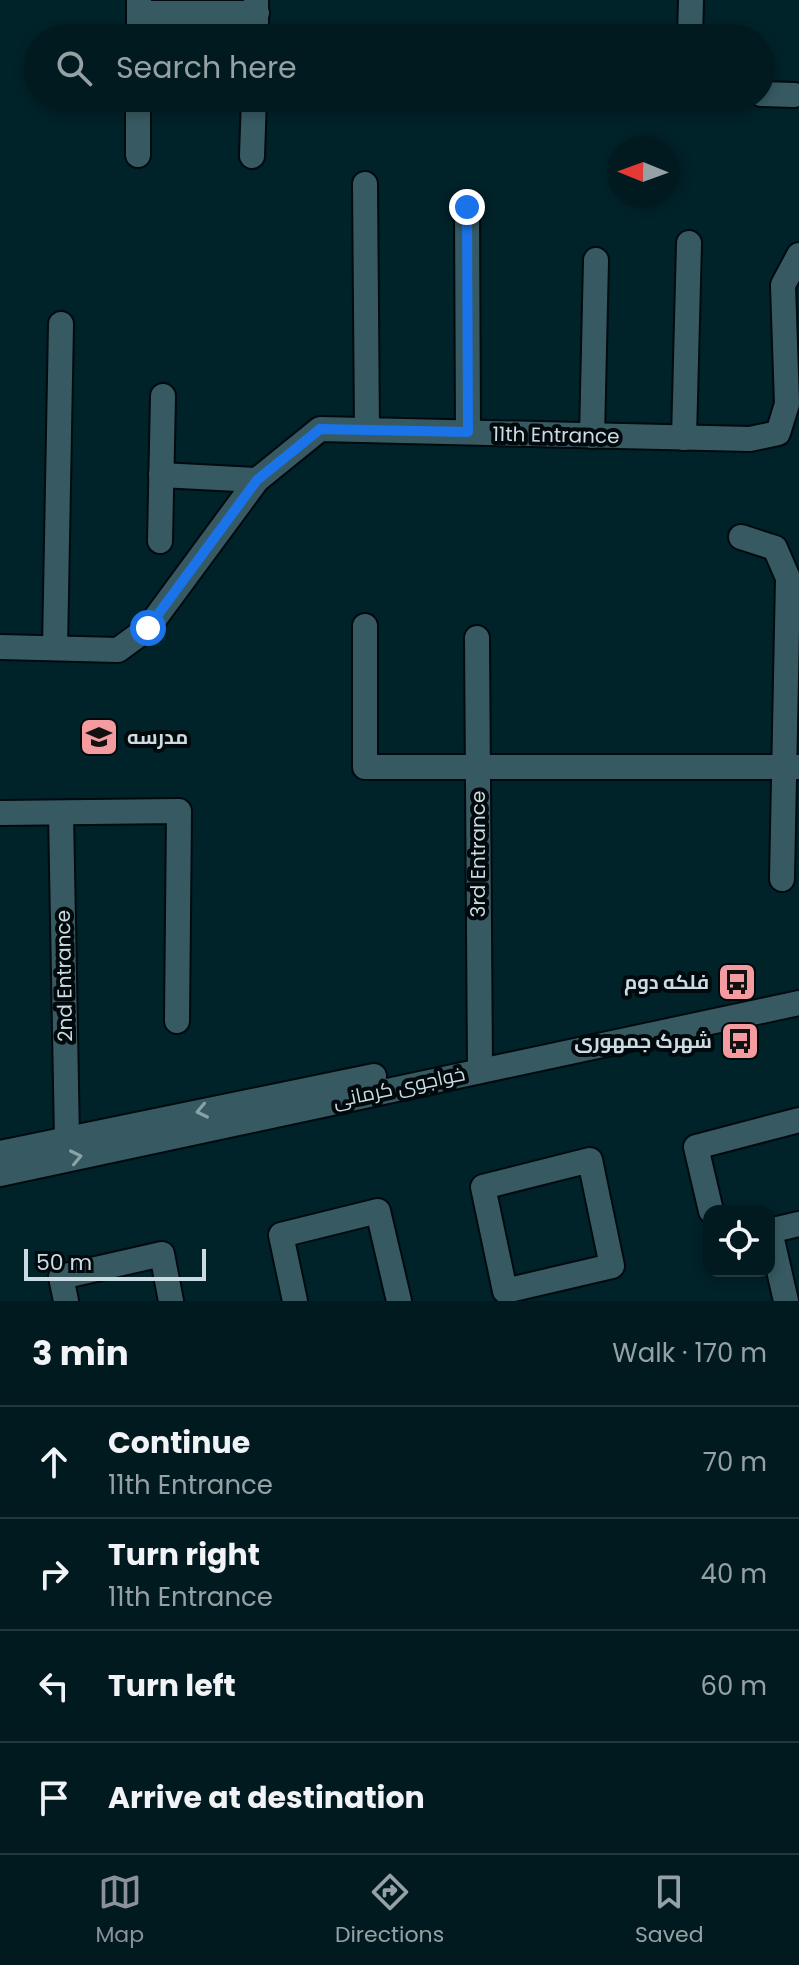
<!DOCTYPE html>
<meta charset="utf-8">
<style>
body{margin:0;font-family:Poppins,Cairo,sans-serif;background:#0a2328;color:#f1f3f6}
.controls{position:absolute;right:24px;bottom:24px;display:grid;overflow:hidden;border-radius:16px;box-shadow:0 4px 12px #0003}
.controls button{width:72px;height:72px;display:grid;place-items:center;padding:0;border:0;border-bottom:2px solid #22383d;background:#001a1f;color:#f1f3f6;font:40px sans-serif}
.compass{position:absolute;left:607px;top:136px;width:72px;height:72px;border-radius:50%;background:#001a1f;box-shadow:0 4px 12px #0003;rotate:271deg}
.scale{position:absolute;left:24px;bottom:20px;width:182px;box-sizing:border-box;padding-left:8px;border:4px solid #cadce1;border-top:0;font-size:22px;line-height:28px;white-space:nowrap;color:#cadce1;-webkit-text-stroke:6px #01090c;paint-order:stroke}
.stop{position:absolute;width:24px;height:24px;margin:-18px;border:6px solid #1a73e8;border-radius:50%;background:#fff}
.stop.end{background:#1a73e8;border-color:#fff;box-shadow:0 2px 8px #0008}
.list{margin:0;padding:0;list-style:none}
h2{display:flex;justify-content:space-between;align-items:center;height:104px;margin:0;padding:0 32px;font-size:34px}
h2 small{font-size:26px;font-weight:400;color:#95a1a4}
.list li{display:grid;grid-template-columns:52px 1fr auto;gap:24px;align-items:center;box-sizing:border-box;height:112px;padding:0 32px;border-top:2px solid #22383d}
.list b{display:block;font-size:30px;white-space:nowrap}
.list p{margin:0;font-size:26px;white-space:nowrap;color:#95a1a4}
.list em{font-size:26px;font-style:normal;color:#95a1a4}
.icon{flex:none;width:44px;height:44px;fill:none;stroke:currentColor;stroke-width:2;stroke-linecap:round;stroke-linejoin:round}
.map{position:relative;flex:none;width:799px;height:1301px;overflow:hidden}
.search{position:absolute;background:#001a1f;box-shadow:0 4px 12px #0003;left:24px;right:24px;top:24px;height:88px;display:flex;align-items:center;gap:20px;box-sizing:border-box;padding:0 28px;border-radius:44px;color:#95a1a4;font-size:30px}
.sheet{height:552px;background:#001a1f}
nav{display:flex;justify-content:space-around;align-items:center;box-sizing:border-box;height:112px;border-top:2px solid #22383d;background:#001a1f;font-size:22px;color:#95a1a4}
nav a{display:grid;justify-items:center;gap:4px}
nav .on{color:#8c9099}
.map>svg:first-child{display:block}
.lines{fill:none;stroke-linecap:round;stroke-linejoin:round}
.minor-casing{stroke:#000a0f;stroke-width:28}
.minor{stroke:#375a62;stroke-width:24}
.oneway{stroke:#88a2a8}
.route{stroke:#1a73e8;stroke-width:10}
.labels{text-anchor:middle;stroke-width:8;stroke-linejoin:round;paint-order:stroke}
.street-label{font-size:20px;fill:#cadce1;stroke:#01090c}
.poi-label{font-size:20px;font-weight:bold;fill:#cadce1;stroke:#01090c;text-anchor:end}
</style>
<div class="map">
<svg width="799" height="1301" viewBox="0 0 799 1301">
<rect width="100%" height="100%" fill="#002229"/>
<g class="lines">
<defs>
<g id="minor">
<path d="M139,13H257"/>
<path d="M139,38V0"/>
<path d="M256,38V0"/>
<path d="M690,38L691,0"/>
<path d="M761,94L794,95"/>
<path d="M138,155V98"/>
<path d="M252,156L254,98"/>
<path d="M365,184L367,430"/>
<path d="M467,207L468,432"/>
<path d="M592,436L596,260"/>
<path d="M684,438L689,243"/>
<path d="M161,475L257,480"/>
<path d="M741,537L775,548L788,578L782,879"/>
<path d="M160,541L163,396"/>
<path d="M365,626V767H799"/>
<path d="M477,638L480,1070"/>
<path d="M0,647L118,650L148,628L257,480L320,429L750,439L778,433L787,404L783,285L799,255"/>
<path d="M55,648L61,324"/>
<path d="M0,813L179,811L177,1021"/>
<path d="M61,813L67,1139"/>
<path d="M0,1153L374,1076"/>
<path d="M590,1160L612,1266L505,1291L483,1187Z"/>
<path d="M0,1174L799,1003"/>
<path d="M711,1211L696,1147L799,1120"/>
<path d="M769,1231L799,1224"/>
<path d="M770,1231L786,1301"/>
<path d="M66,1301L61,1277L162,1254L171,1301"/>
<path d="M295,1301L281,1235L378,1211L399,1301"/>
</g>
</defs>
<use href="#minor" class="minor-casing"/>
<use href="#minor" class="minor"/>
</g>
<defs><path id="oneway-chevron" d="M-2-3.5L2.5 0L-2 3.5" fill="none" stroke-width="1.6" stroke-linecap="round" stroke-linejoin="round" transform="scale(2)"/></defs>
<g class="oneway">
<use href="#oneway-chevron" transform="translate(202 1111) rotate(168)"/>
<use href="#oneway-chevron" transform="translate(76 1157) rotate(-12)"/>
</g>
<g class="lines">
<path class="route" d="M148,628L257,480L320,429L468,432L467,207"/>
</g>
<defs>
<symbol id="school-square" viewBox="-11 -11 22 22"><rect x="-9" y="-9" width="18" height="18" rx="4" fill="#f49b9f" stroke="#01090c"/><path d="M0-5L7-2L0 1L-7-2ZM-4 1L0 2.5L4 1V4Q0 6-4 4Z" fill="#111"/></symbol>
<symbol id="bus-square" viewBox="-11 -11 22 22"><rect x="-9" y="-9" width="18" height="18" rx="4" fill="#f49b9f" stroke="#01090c"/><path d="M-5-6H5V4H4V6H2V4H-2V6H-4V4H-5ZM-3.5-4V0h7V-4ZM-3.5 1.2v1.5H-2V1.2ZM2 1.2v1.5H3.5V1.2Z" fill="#111"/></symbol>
</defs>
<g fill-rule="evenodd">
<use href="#school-square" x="77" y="715" width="44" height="44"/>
<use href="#bus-square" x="715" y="960" width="44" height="44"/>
<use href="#bus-square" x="718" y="1019" width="44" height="44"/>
</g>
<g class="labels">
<g class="street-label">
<text transform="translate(556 435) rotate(1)" y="7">11th Entrance</text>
<text transform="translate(478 854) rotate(-90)" y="7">3rd Entrance</text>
<text transform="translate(64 976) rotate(-91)" y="7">2nd Entrance</text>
<text transform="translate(399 1087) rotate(-12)" y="7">خواجوی کرمانی</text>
</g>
<g class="poi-label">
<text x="127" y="744" text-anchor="start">مدرسه</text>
<text x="709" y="989">فلکه دوم</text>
<text x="712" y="1048">شهرک جمهوری</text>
</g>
</g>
</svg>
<div class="controls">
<button><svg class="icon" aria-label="locate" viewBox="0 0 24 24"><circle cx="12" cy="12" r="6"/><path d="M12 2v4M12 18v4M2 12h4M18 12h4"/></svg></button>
</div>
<svg class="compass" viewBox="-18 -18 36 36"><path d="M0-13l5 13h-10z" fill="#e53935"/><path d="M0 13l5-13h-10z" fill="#95a1a4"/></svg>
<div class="scale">50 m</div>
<div class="stop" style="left:148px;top:628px"></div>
<div class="stop end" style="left:467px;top:207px"></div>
<div class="search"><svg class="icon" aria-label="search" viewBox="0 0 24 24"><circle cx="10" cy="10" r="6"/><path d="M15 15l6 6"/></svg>Search here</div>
</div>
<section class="sheet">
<h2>3 min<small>Walk · 170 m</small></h2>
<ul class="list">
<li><svg class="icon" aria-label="ahead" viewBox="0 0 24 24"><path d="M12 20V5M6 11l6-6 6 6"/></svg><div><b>Continue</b><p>11th Entrance</p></div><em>70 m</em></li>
<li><svg class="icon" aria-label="right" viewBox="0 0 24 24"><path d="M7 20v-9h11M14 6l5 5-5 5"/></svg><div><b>Turn right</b><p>11th Entrance</p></div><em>40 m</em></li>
<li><svg class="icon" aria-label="left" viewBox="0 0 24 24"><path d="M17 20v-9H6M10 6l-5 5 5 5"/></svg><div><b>Turn left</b></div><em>60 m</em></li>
<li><svg class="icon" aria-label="arrive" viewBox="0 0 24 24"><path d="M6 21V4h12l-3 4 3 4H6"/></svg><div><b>Arrive at destination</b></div></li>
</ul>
</section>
<nav>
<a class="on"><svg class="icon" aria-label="map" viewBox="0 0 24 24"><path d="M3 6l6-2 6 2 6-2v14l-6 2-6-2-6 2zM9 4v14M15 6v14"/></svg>Map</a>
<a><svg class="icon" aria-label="directions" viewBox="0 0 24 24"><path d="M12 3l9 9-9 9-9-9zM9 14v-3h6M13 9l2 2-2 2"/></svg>Directions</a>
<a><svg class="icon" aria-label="saved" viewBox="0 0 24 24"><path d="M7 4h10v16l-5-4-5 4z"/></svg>Saved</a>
</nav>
